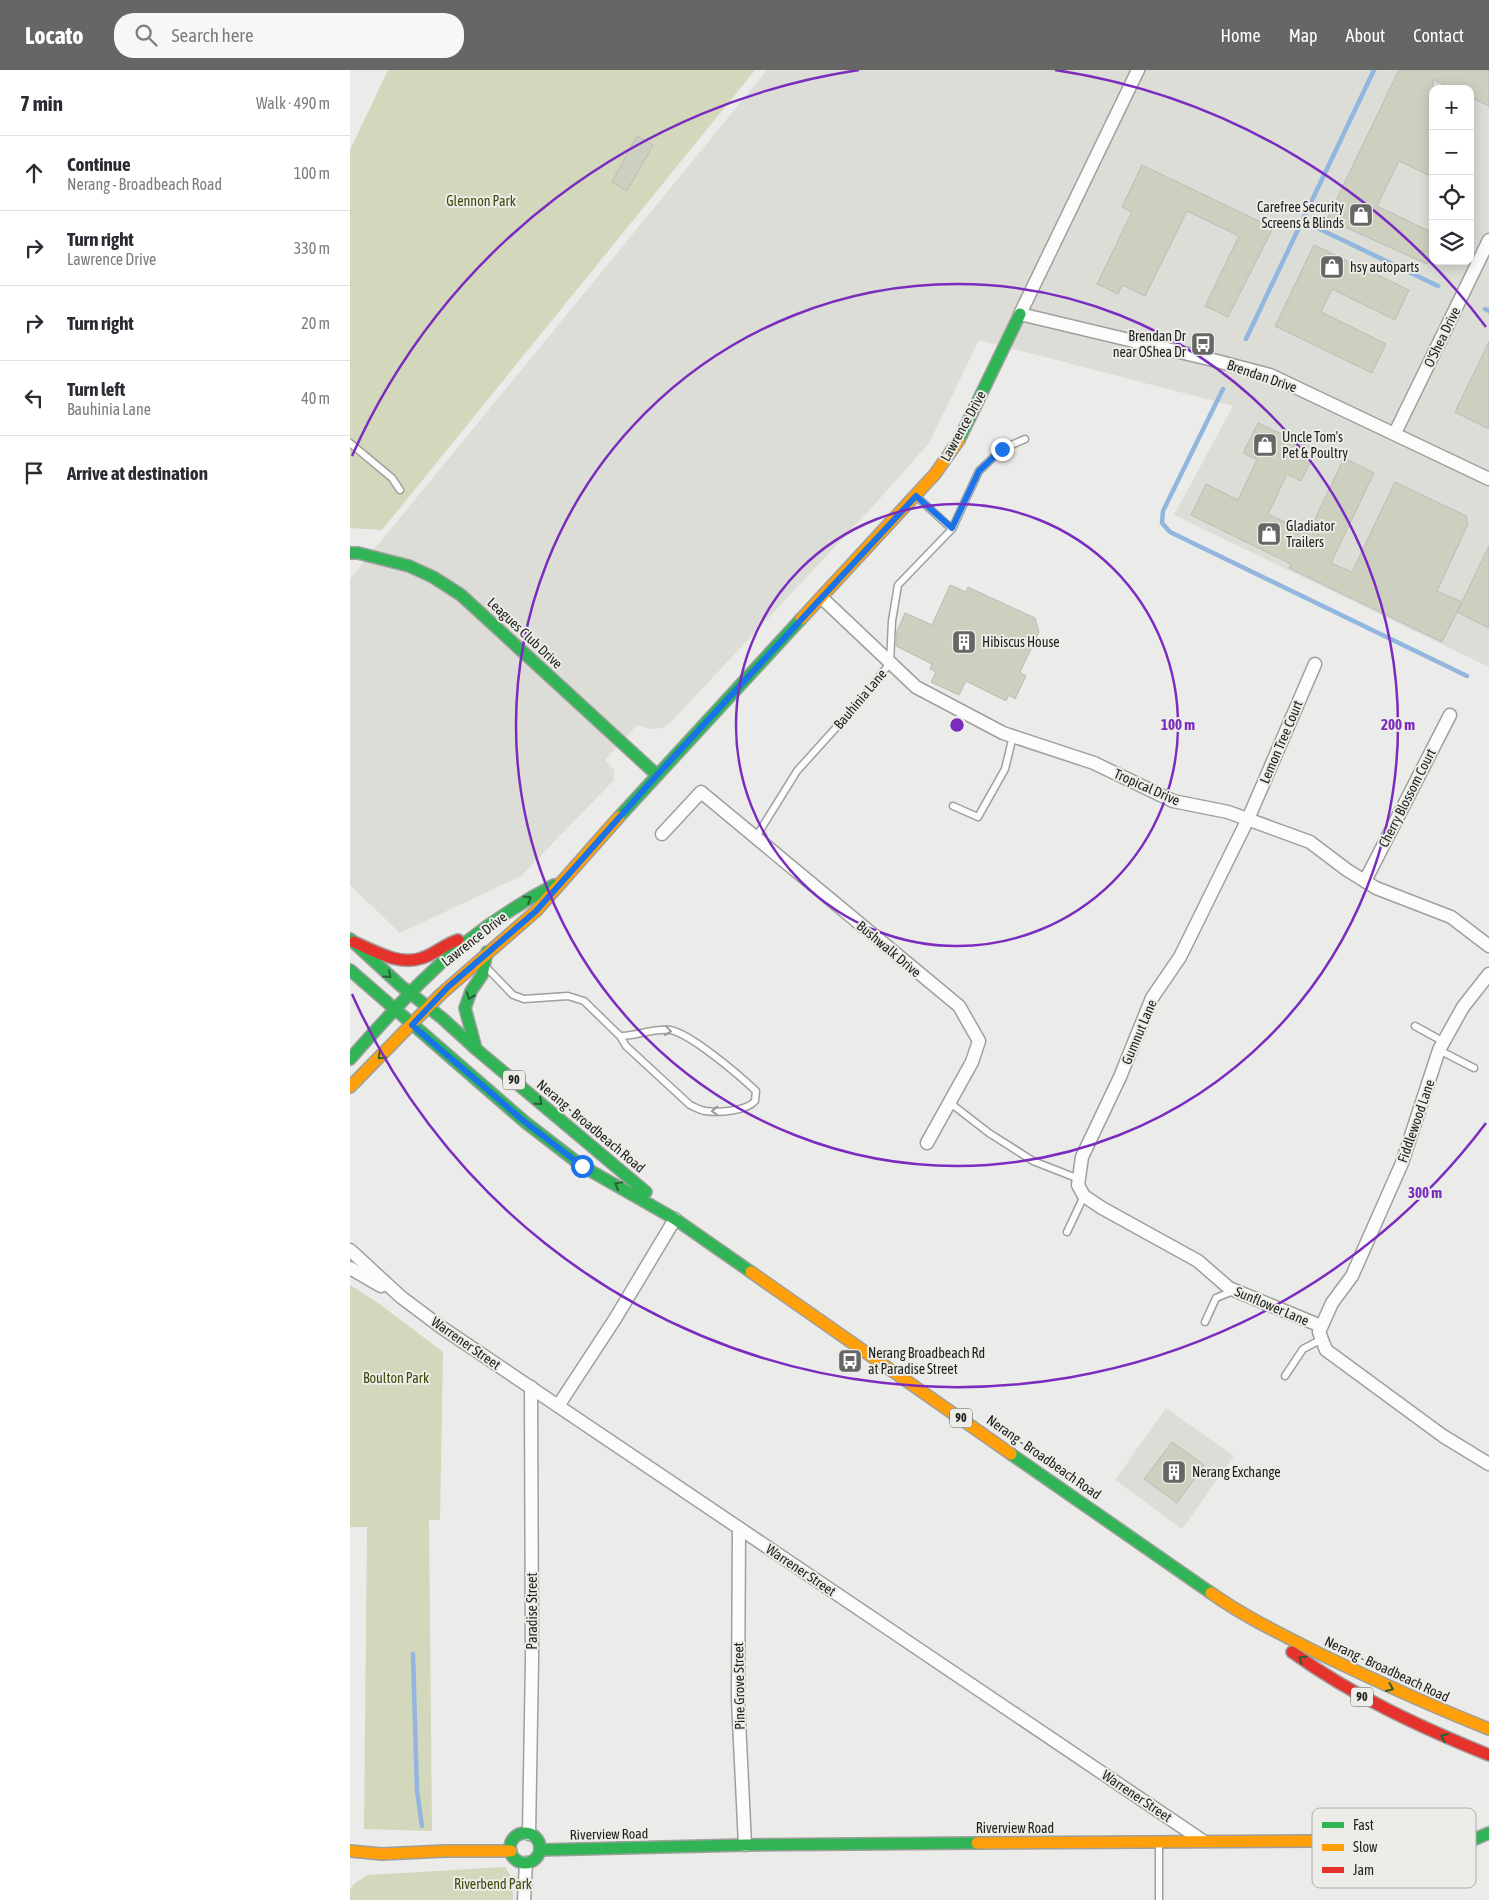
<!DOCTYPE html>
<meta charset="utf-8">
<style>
body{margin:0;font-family:"Asap Condensed",sans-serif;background:#f7f7f7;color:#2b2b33}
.controls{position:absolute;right:15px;top:15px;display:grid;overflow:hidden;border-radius:10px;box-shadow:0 2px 12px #0003}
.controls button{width:45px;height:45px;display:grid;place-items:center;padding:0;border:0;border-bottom:1px solid #e1e1e2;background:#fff;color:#2b2b33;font:25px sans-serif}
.stop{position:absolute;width:15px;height:15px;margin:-11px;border:4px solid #1a73e8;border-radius:50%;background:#fff}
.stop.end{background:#1a73e8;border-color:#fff;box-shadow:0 1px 5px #0008}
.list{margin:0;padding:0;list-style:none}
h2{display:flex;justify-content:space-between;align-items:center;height:65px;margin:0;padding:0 20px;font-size:21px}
h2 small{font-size:16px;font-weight:400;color:#7c7c81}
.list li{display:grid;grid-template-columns:32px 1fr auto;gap:15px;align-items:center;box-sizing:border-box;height:75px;padding:0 20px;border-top:1px solid #e1e1e2}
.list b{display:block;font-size:19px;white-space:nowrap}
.list p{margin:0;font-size:16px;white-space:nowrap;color:#7c7c81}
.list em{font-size:16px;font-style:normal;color:#7c7c81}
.icon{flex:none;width:28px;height:28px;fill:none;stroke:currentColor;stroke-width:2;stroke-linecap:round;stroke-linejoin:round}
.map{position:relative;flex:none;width:1139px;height:1830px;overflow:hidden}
header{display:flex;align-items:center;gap:30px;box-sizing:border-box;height:70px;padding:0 25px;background:#666664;color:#fff}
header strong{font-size:24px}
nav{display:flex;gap:28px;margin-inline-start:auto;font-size:18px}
.search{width:350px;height:45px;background:#f7f7f7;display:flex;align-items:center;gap:12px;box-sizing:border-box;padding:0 18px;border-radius:20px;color:#7c7c81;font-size:19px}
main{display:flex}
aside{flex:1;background:#fff}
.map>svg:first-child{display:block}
.built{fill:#dcddd6;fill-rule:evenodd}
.green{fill:#d3d7bc}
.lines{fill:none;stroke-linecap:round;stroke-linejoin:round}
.stream{stroke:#93b6de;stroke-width:4.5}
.building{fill:#ced0bf;stroke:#bbbbb9}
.lane-casing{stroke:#9f9f9d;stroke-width:9}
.street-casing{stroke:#9f9f9d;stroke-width:15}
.fast-casing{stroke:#9f9f9d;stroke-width:14}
.slow-casing{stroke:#9f9f9d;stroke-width:14}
.jam-casing{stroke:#9f9f9d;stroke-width:14}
.lane{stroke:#fcfcfc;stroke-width:6}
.street{stroke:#fcfcfc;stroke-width:12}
.fast{stroke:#30b455;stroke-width:11}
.slow{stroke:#ff9f0a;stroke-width:11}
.jam{stroke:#e5322d;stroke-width:11}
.oneway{stroke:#276236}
.oneway2{stroke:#999998}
.route{stroke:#1a73e8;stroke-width:6}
.ring{fill:none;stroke:#7b2cbf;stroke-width:2.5}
.labels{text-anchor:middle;stroke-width:4;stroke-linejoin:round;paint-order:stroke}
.shield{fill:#ecece8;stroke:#5c5c5a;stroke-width:1}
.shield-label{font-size:12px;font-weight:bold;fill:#1f1f1d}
.park-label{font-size:14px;fill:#43480c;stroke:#ecece8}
.poi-label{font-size:14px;fill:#1f1f1d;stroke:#ecece8;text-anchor:start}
.street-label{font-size:14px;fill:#1f1f1d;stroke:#ecece8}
.key{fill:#ecece8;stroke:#aeaeab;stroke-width:1}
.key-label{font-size:14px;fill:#1f1f1d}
.centre{fill:#7b2cbf;stroke:#ecece8;stroke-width:2.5}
.ring-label{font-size:15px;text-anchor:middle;font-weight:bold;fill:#7b2cbf;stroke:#ecece8;stroke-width:4;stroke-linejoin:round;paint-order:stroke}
</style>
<header>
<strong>Locato</strong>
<div class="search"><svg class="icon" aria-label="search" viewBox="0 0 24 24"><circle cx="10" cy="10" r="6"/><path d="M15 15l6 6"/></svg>Search here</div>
<nav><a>Home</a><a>Map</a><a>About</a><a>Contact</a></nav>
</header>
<main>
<aside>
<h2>7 min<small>Walk · 490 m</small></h2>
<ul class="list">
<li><svg class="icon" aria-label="ahead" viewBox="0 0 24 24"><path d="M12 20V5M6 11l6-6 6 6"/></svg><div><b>Continue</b><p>Nerang - Broadbeach Road</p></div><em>100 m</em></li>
<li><svg class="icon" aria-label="right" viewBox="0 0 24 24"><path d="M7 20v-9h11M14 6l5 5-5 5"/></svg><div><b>Turn right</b><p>Lawrence Drive</p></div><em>330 m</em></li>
<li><svg class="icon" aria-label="right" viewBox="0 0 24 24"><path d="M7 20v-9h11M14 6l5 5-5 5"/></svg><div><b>Turn right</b></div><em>20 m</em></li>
<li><svg class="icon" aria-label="left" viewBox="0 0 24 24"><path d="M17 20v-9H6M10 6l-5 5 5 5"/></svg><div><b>Turn left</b><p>Bauhinia Lane</p></div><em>40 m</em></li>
<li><svg class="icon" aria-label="arrive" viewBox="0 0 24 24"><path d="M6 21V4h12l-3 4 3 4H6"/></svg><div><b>Arrive at destination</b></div></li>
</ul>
</aside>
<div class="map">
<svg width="1139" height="1830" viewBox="0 0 1139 1830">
<rect width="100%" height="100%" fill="#ebebe9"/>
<g class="built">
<path d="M417,0H1139V597L824,445L883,336L629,270L579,373L525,434L321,652L312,658L300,659L287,655L255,690L264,700V710L171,806L50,863L0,815V509ZM1083,19H1120V191H1083Z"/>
<path d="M816,1338L884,1386L832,1459L765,1410Z"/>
</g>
<g class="green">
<path d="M38,0H405L32,460L0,458V80Z"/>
<path d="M0,1215L28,1233L93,1282L90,1450H79L82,1761L14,1759L17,1457H0Z"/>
<path d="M155,1797L162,1808L163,1830H0V1819L5,1813L18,1805Z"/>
</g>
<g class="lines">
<g class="stream">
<path d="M953,151L1088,216"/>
<path d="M1135,239L1139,241"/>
<path d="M896,269L1024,0"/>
<path d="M873,319L813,441L812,453L820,462L1117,606"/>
<path d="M63,1584L67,1721L72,1756"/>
</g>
</g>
<g class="building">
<path d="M1049,0H1139V36L1120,27V19H1102L1083,9V107L1049,91L1027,136L1083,163V183L1077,194L977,149Z"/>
<path d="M287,66L303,75L277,121L262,112Z"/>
<path d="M792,95L923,158L878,247L855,236L889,166L837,141L795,226L772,215L768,224L747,214L782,142L772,137Z"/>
<path d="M964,175L1059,220L1045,250L982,219L971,242L1036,274L1022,303L925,256Z"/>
<path d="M1139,272V359L1105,342Z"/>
<path d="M908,353L966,380L951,411L937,404L918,444L958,464L994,388L1024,403L981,493L1002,502L1045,412L1116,446L1118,454L1087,521L1112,532L1092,572L939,498L941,494L841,445L856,414L888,430L907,390L893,383Z"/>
<path d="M1139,476V558L1107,542Z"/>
<path d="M600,515L616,522L618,517L685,548L689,562L670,602L676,606L665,629L659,625L656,631L616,611L609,625L581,612L586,602L580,599L582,594L546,576L547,561L555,543L582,555Z"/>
<path d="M822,1372L854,1395L827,1433L794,1409Z"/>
</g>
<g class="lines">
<defs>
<g id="lane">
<path d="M0,373L42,408L50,420"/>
<path d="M566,426L602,459"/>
<path d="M603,736L628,747L655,699L663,666"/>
<path d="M406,767L447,701L511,630L540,593L542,551L548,515L602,459L629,401L652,379L675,369"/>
<path d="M137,898L163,925L174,929L218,926L234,931L270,966L276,976L340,1035C345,1037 349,1040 355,1041C368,1043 397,1041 405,1031L406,1021C389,1005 340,963 320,960C303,958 287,966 270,966"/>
<path d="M1065,956L1094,972"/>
<path d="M1089,980L1124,998"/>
<path d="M599,1032L639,1063L683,1091L729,1109"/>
<path d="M717,1162L734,1126"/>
<path d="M855,1252L866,1228L883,1221"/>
<path d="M935,1306L953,1279L972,1269"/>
<path d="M809,1773V1830"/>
</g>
<g id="street">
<path d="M788,0L670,244L859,289L920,305L1139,409"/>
<path d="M1045,363L1139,170"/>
<path d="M472,528L566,617L653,663L744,693L823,731L878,742L960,772L997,800L1026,818L1101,847L1139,876"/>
<path d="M965,594L898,749L830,887L802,928L770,1007L732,1087L728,1115L734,1126L752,1138L848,1191L879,1218L971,1256"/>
<path d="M312,764L351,722L609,936L629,971L622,992L577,1073"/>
<path d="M1015,811L1100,645"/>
<path d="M1139,904L1113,937L1089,980L1052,1093L1002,1206L982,1233L969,1262L976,1280L1093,1366L1139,1394"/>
<path d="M0,1180L51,1227L91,1257L853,1771"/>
<path d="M0,1198L31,1216"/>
<path d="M208,1336L265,1249L325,1149"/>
<path d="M389,1458L388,1629L395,1775"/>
<path d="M179,1764L182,1590L181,1317"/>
<path d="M174,1830L176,1793"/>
</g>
<g id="fast">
<path d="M609,370L670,244"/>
<path d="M0,483H8L59,496L83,507L111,525L307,705"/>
<path d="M269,747L451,549"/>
<path d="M0,869L51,916L92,948L126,979L296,1122"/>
<path d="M0,900L175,1052L232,1096L325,1149L401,1202"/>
<path d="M126,979L115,938L121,921L132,905L137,882"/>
<path d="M0,989C23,963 46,937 71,912C110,873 155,841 204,815"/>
<path d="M661,1384L861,1523"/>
<circle cx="175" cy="1778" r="15"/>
<path d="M961,1771L1109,1770L1125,1769L1139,1763"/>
<path d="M190,1780L395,1775L627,1773"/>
</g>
<g id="slow">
<path d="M451,549L585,404L609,370"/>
<path d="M0,1017L90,925L186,841L269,747"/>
<path d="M401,1202L661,1384"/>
<path d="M861,1523C895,1547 931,1564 968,1583C1024,1610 1081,1636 1139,1659"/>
<path d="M627,1773L961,1771"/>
<path d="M0,1781L32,1784L95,1781H161"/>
</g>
<g id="jam">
<path d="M4,872C25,881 49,896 72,888C85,884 95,874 108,870"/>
<path d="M942,1582C1003,1626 1070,1657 1139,1685"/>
</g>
</defs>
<use href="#lane" class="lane-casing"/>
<use href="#street" class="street-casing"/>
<use href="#fast" class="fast-casing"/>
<use href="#slow" class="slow-casing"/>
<use href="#jam" class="jam-casing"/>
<use href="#lane" class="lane"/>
<use href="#street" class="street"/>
<use href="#fast" class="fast"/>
<use href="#slow" class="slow"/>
<use href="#jam" class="jam"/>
</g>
<defs><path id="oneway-chevron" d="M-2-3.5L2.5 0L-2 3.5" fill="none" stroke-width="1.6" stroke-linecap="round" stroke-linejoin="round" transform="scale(1.25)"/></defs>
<g class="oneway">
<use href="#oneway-chevron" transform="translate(178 829) rotate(-32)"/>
<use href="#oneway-chevron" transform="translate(38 905) rotate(42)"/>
<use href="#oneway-chevron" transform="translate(120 926) rotate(112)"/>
<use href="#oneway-chevron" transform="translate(31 986) rotate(136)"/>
<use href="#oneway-chevron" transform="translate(189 1032) rotate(40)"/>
<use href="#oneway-chevron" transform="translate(268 1115) rotate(-151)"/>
<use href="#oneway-chevron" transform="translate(952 1589) rotate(-145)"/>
<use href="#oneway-chevron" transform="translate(1040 1618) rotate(24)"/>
<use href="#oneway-chevron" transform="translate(1094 1667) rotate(-157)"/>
</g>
<g class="oneway2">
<use href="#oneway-chevron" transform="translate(318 961) rotate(7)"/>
<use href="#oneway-chevron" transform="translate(365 1041) rotate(178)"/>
</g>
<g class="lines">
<path class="route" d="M232,1096L175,1052L62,955L98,917L186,841L307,705L566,426L602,458L629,401L652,379"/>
</g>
<g class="ring">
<circle cx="607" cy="655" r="221"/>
<circle cx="607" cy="655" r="441"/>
<path d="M1136 1053A662 662 0 0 1 2 924M2 386A662 662 0 0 1 509 0M705 0A662 662 0 0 1 1136 257"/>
</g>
<defs>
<symbol id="shop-square" viewBox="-11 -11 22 22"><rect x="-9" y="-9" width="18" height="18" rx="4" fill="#666664" stroke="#ecece8"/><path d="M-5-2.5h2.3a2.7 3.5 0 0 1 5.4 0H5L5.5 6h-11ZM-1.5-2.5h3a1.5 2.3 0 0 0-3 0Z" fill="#fff"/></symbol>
<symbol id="bus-square" viewBox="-11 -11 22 22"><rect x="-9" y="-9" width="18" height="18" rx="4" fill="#666664" stroke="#ecece8"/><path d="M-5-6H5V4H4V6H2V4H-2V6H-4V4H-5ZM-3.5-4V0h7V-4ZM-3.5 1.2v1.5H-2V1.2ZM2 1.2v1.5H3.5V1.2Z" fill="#fff"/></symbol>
<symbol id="building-square" viewBox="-11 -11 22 22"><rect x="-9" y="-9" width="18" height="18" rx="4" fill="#666664" stroke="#ecece8"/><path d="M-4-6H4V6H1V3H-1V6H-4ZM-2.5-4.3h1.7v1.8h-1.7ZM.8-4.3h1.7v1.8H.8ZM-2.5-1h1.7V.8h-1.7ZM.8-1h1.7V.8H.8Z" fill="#fff"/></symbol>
</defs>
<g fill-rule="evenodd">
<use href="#shop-square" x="997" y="131" width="28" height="28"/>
<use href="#shop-square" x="968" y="183" width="28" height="28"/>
<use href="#bus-square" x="839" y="260" width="28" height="28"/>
<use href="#shop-square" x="901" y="361" width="28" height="28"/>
<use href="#shop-square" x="905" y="450" width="28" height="28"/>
<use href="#building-square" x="600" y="558" width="28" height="28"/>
<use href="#bus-square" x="486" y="1277" width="28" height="28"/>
<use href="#building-square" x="810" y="1388" width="28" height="28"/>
</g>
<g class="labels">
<g class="shield">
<rect x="153" y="1000.5" width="22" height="19" rx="4"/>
<rect x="600" y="1338.5" width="22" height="19" rx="4"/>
<rect x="1001" y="1617.5" width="22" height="19" rx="4"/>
</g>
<g class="shield-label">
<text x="164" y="1014">90</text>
<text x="611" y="1352">90</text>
<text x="1012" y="1631">90</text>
</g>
<g class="park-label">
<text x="131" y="136">Glennon Park</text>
<text x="46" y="1313">Boulton Park</text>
<text x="143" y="1819">Riverbend Park</text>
</g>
<g class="poi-label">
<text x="994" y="142" text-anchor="end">Carefree Security<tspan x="994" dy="16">Screens &amp; Blinds</tspan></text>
<text x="1000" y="202">hsy autoparts</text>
<text x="836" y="271" text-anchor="end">Brendan Dr<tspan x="836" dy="16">near OShea Dr</tspan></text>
<text x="932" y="372">Uncle Tom's<tspan x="932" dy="16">Pet &amp; Poultry</tspan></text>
<text x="936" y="461">Gladiator<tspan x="936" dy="16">Trailers</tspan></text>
<text x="632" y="577">Hibiscus House</text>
<text x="518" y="1288">Nerang Broadbeach Rd<tspan x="518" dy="16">at Paradise Street</tspan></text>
<text x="842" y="1407">Nerang Exchange</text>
</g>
<g class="street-label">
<text transform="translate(1092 267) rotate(-64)" y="5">O'Shea Drive</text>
<text transform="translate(912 306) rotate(19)" y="5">Brendan Drive</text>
<text transform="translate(613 356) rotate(-61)" y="5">Lawrence Drive</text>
<text transform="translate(175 563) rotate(43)" y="5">Leagues Club Drive</text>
<text transform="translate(510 629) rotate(-50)" y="5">Bauhinia Lane</text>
<text transform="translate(931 672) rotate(-67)" y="5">Lemon Tree Court</text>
<text transform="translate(797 717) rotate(24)" y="5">Tropical Drive</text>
<text transform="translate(1057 728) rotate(-63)" y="5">Cherry Blossom Court</text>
<text transform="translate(124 869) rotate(-38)" y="5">Lawrence Drive</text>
<text transform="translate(539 879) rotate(40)" y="5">Bushwalk Drive</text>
<text transform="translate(789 962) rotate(-67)" y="5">Gumnut Lane</text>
<text transform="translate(1066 1051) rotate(-71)" y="5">Fiddlewood Lane</text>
<text transform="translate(241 1056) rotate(40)" y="5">Nerang - Broadbeach Road</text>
<text transform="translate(922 1236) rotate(23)" y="5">Sunflower Lane</text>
<text transform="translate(116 1273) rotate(35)" y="5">Warrener Street</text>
<text transform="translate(694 1387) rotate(35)" y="5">Nerang - Broadbeach Road</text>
<text transform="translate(451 1500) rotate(34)" y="5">Warrener Street</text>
<text transform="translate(182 1541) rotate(-90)" y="5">Paradise Street</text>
<text transform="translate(1037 1599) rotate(25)" y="5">Nerang - Broadbeach Road</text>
<text transform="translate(389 1616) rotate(-91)" y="5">Pine Grove Street</text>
<text transform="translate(787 1726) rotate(34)" y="5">Warrener Street</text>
<text x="665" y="1763">Riverview Road</text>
<text transform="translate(259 1764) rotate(-1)" y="5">Riverview Road</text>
</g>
</g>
<rect x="962" y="1738" width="164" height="80" rx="8" class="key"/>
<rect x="972" y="1752" width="22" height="6" fill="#30b455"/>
<rect x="972" y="1774" width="22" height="7" fill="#ff9f0a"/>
<rect x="972" y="1797" width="22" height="6" fill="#e5322d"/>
<g class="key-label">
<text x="1003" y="1760">Fast</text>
<text x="1003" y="1782">Slow</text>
<text x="1003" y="1805">Jam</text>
</g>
<circle cx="607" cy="655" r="8" class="centre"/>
<g class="ring-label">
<text x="828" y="660">100 m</text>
<text x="1048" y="660">200 m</text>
<text x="1075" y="1128">300 m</text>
</g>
</svg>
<div class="controls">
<button>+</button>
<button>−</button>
<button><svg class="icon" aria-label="locate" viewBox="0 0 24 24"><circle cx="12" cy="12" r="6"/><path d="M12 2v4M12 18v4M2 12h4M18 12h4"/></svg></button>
<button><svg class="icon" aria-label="layers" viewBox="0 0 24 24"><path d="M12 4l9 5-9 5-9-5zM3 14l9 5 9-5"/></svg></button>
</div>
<div class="stop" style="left:232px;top:1096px"></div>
<div class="stop end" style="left:652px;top:379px"></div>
</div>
</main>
